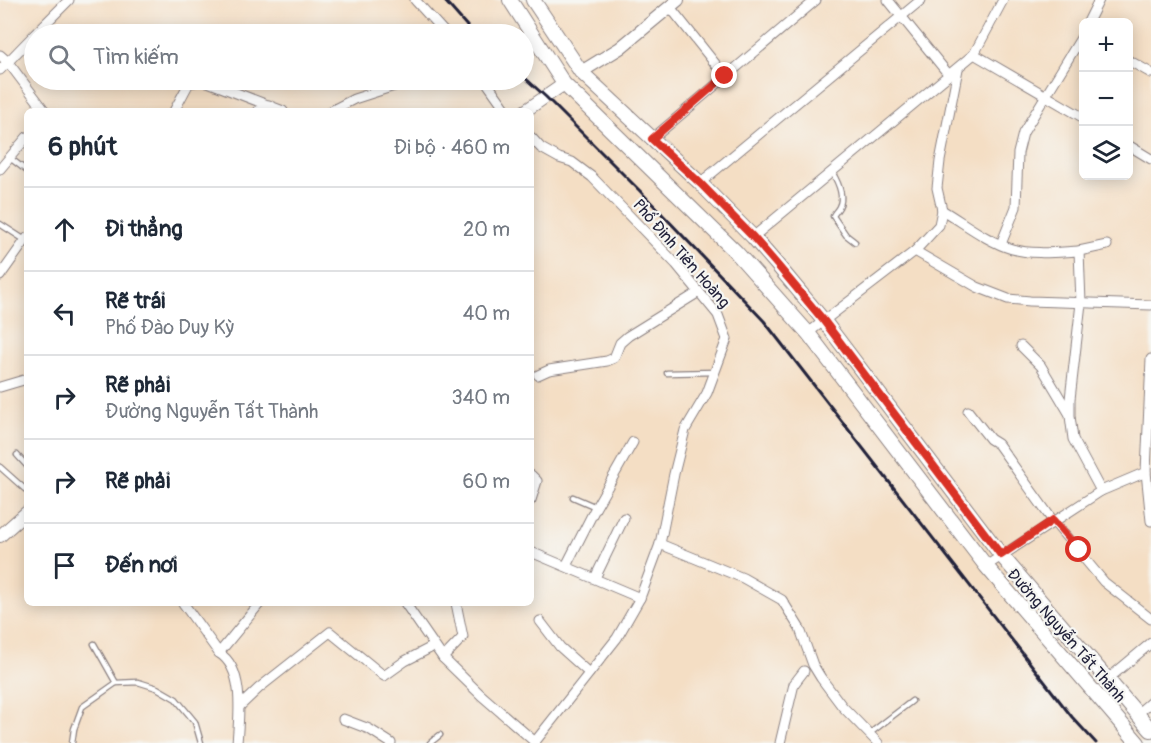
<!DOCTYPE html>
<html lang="vi">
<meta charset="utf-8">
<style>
body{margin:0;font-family:Pangolin,sans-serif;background:#f2f2f3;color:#1f2937}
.controls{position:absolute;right:18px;top:18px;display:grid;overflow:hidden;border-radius:9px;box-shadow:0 3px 15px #0003}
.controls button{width:54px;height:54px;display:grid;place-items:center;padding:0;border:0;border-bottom:2px solid #e0e1e3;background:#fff;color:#1f2937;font:30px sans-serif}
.stop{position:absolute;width:18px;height:18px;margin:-14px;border:4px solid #d93025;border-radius:50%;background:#fff}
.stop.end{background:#d93025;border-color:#fff;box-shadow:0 2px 6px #0008}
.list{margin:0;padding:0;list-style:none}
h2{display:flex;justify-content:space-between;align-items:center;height:78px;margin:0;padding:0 24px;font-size:26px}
h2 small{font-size:20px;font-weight:400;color:#747a83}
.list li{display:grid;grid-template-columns:39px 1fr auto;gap:18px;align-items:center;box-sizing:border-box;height:84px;padding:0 24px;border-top:2px solid #e0e1e3}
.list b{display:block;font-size:22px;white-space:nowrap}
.list p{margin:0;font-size:20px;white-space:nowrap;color:#747a83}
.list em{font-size:20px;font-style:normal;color:#747a83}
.icon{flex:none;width:33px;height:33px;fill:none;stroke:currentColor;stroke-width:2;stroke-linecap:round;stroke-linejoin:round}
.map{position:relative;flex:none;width:1151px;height:743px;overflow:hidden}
.search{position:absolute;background:#fff;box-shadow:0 3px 15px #0003;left:24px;top:24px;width:510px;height:66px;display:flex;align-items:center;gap:15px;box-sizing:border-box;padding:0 21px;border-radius:33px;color:#747a83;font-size:22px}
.panel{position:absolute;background:#fff;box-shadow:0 3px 15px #0003;left:24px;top:108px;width:510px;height:498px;border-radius:9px}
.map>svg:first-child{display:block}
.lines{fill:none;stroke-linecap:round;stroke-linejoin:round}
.lane-casing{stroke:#8b8080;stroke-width:7}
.street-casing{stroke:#8b8080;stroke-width:11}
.secondary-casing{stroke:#8b8080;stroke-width:14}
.primary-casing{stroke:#8b8080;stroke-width:16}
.lane{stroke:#fff;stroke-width:4.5}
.street{stroke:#fff;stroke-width:9}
.secondary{stroke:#fff;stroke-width:12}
.primary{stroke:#fff;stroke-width:14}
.rail{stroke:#22223b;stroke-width:3}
.route{stroke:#d93025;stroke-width:8}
.labels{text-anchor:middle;stroke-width:4.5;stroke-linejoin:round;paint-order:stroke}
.street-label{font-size:16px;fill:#22223b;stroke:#f6f6f2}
</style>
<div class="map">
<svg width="1151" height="743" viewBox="0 0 1151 743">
<rect width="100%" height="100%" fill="#f6f6f2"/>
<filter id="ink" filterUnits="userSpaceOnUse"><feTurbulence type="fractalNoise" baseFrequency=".0167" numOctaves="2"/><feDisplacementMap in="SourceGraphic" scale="12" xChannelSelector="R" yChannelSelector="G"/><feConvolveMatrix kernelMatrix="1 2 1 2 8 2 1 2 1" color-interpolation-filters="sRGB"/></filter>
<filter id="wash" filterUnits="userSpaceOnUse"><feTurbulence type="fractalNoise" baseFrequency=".008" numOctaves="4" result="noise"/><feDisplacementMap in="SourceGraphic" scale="24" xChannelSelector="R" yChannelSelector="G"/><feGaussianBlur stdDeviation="1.35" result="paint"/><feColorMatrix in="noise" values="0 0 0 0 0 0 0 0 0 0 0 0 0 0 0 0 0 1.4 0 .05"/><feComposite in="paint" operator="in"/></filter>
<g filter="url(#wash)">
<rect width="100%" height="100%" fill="#f4dec4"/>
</g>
<g filter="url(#ink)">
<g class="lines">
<defs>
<g id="lane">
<path d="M10,158L27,171"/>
<path d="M832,172C838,182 845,196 839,207C837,211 834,213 833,216L846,235L855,242"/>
<path d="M0,224L25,240"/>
<path d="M667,373L716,372"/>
<path d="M17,455L27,466"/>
<path d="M0,467L27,491"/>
<path d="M573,497L596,507"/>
<path d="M94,644L116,683"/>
<path d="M869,734L912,701"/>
<path d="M72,743L74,729L82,707L116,683L138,682L157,688L176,699L195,722L201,743"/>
<path d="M430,743L440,735"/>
</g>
<g id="street">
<path d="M415,0L446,34"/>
<path d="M888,0L949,75"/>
<path d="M670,7L725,76"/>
<path d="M1088,22L1099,0"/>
<path d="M35,34L69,0"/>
<path d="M974,54L1084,118"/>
<path d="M0,55L8,62L45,111"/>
<path d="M1128,60L1151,73"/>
<path d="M0,70L34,35"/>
<path d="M485,80L507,111"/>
<path d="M174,111L189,83L199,81L208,82L283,111"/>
<path d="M258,111L269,105"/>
<path d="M331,111L354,99L413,80"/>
<path d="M531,137L541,148L559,158L572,162L592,177L676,264L718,315L727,339L707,393L685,430L674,474L660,544L640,598L617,638L534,743"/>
<path d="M652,139L816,0"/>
<path d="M1128,145L1151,159"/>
<path d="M0,169L27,137"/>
<path d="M700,183L921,0"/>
<path d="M942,210C964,223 988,242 1012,249C1034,255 1057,252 1079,251L1081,303L1070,399V416L1073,439L1101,491"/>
<path d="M753,237L974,54L1003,0"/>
<path d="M1001,244L1016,207L1018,153L1023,133L1084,33"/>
<path d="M915,251L977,287L1008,299L1030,301L1151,305"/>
<path d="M1079,251L1107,245"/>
<path d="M0,276L27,238"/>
<path d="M808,333L915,251L939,225L942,210L937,188L940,161L958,69"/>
<path d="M1021,346L1041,366L1069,413"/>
<path d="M538,375L549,370L607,361L614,358L620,343L628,336L699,292"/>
<path d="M0,387L27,379"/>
<path d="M968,411L990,439L998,444L1053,521L1104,582L1151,619"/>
<path d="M1146,472L1151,521"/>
<path d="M531,475L537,481L531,500"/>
<path d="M660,544L743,578L782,600L800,629L813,665L821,678L842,706L878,743"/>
<path d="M531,552L640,598"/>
<path d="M566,566L596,507L633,442"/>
<path d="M986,566L1101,491L1146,472L1151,359"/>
<path d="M595,578L624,518"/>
<path d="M183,603L219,653C245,669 239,716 237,743"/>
<path d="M405,603L443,658L481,695L535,742"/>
<path d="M540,621L560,647L589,673"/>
<path d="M219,653L260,603"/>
<path d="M443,658L463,637L456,603"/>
<path d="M1108,679L1151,643"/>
<path d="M240,706L259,688L330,632L384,676L405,661L434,646"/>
<path d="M1137,714L1151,702"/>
<path d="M343,719L369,729L391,743"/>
<path d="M780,743L794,684L804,671"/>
</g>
<g id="secondary">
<path d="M581,72L620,48L678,0"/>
<path d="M525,111L564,84"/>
<path d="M0,536L27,512"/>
</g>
<g id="primary">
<path d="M510,0L564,84L736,252L808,333L986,566L1138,743"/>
<path d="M533,0L581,72L700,183L753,237L779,267L824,321L1001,555L1151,730"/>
</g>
</defs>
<use href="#lane" class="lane-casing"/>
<use href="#street" class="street-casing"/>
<use href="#secondary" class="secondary-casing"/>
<use href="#primary" class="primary-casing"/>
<use href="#lane" class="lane"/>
<use href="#street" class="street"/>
<use href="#secondary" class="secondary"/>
<use href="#primary" class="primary"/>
<g class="rail">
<path d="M444,0L474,34"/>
<path d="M524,77L546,97L640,191L764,321L1072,717L1096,743"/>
</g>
</g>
</g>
<g class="lines" filter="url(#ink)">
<path class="route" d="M725,76L652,139L701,184L753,237L779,267L824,321L1001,555L1053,520L1079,550"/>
</g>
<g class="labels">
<g class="street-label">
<text transform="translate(682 253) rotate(49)" y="6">Phố Đinh Tiên Hoàng</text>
<text transform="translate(1067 635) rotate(49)" y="6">Đường Nguyễn Tất Thành</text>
</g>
</g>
</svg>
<div class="controls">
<button>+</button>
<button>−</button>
<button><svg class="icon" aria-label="layers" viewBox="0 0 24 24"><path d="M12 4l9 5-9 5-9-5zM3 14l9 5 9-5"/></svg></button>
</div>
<div class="stop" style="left:1079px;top:550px"></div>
<div class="stop end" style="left:725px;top:76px"></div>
<div class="search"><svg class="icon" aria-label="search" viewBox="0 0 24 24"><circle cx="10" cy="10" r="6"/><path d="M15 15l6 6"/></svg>Tìm kiếm</div>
<section class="panel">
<h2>6 phút<small>Đi bộ · 460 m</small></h2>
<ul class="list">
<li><svg class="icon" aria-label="ahead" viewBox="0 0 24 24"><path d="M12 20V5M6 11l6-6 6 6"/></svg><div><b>Đi thẳng</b></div><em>20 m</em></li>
<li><svg class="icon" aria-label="left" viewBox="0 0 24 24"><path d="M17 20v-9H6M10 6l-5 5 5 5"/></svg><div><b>Rẽ trái</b><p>Phố Đào Duy Kỳ</p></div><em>40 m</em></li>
<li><svg class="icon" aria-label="right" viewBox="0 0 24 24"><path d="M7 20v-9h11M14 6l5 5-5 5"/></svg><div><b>Rẽ phải</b><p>Đường Nguyễn Tất Thành</p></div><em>340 m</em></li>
<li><svg class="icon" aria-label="right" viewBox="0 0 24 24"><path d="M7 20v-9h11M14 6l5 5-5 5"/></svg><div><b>Rẽ phải</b></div><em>60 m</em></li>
<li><svg class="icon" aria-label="arrive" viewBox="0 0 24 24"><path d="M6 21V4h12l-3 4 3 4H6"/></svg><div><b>Đến nơi</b></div></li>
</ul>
</section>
</div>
